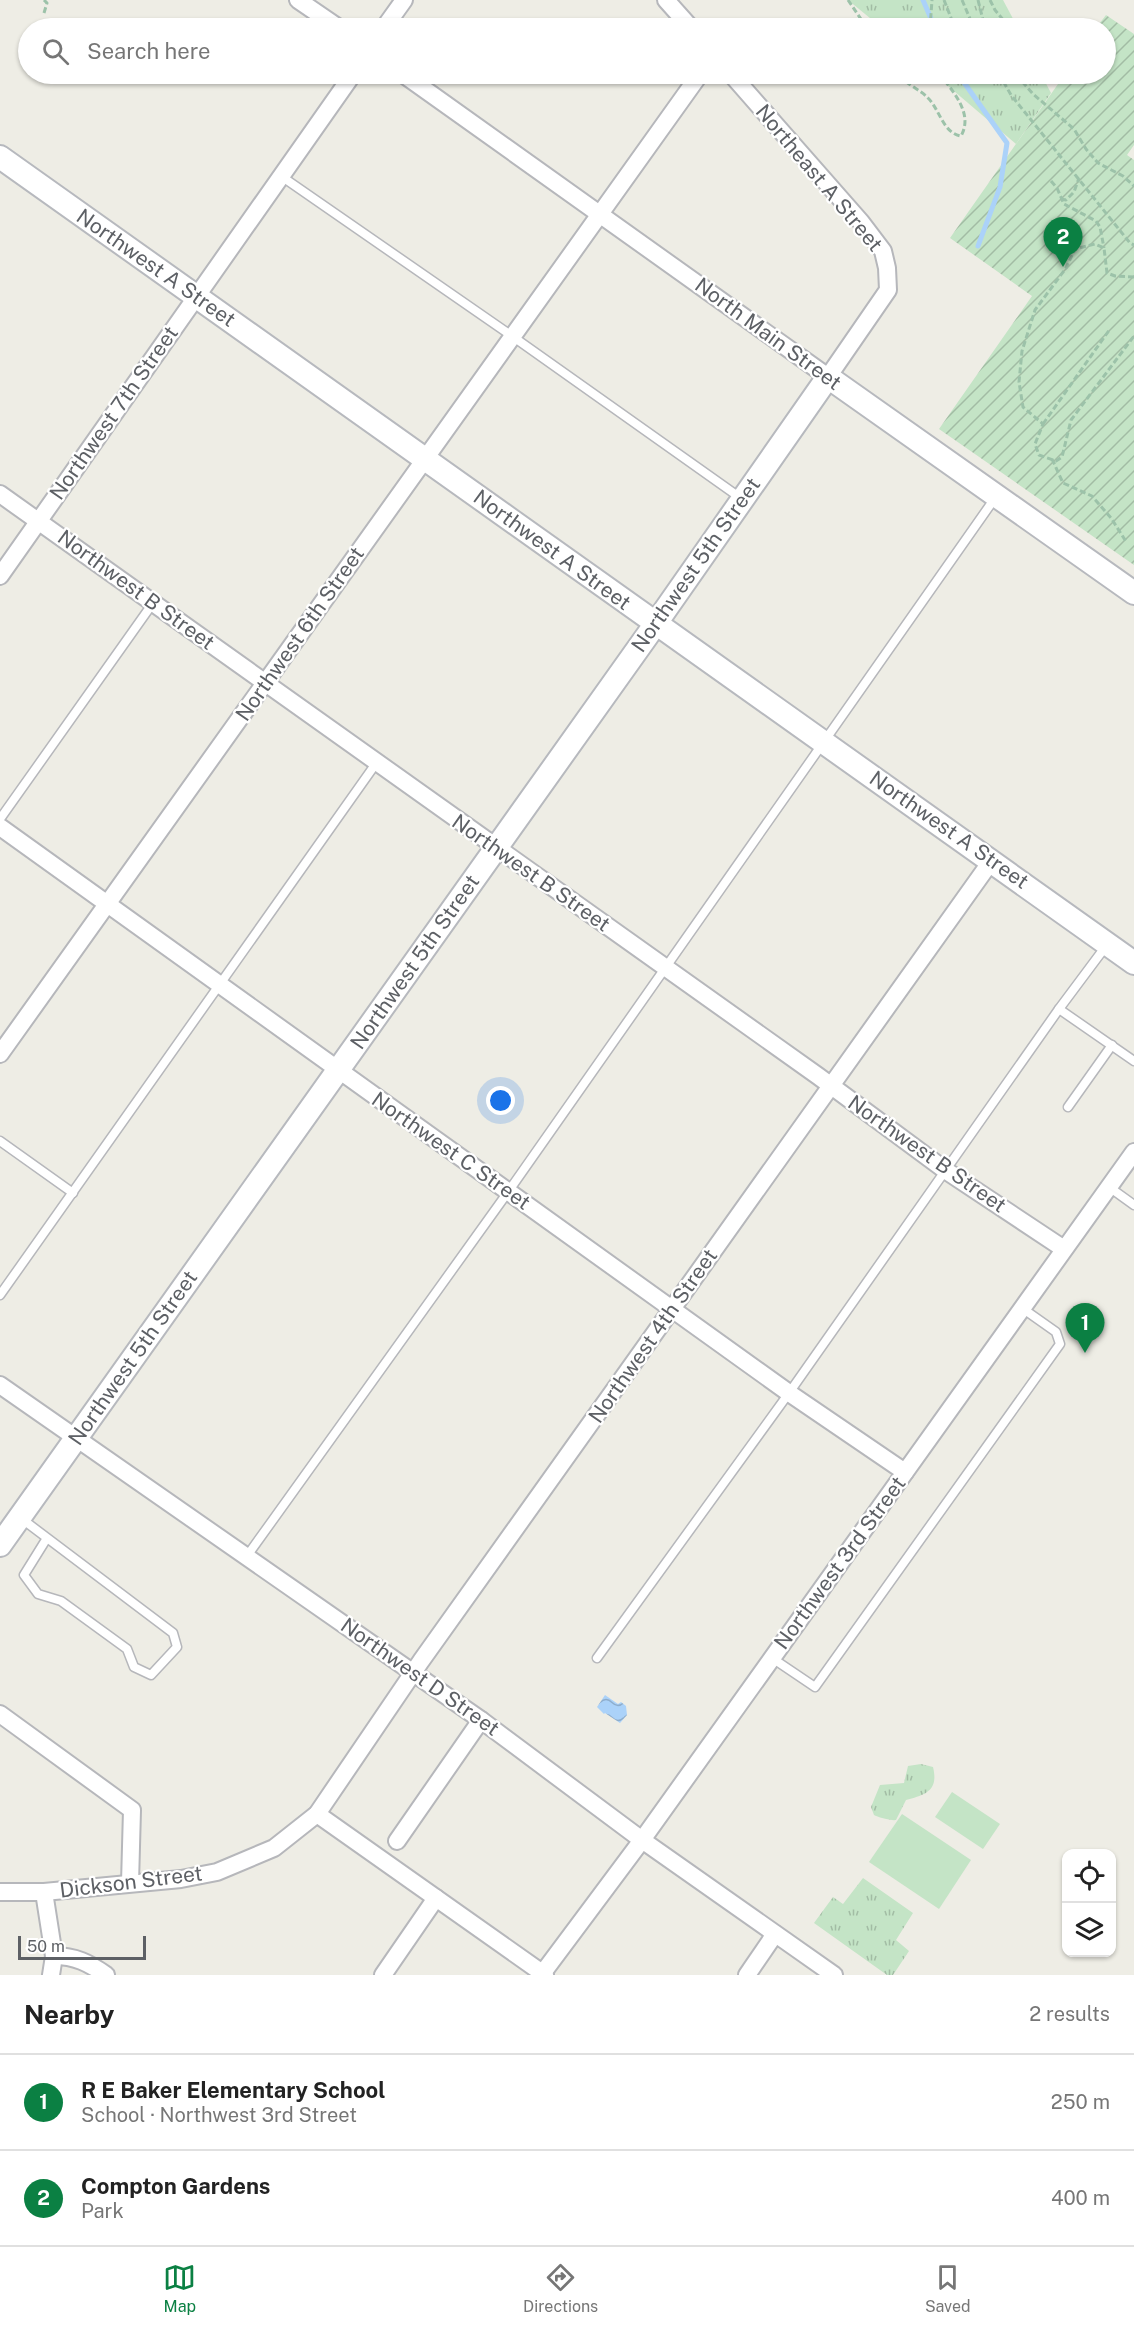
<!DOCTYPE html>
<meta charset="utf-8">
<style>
body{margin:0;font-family:"Public Sans",sans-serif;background:#f2f2f2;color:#222}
.controls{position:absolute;right:18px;bottom:18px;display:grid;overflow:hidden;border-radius:12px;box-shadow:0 2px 4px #0004}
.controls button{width:54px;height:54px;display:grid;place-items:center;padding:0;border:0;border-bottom:2px solid #e0e0e0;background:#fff;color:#222;font:30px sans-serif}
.scale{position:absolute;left:18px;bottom:15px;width:128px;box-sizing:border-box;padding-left:6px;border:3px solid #5d6065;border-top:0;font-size:16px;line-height:21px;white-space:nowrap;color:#5d6065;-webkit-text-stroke:4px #fff;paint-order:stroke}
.you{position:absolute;left:501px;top:1101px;width:21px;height:21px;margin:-15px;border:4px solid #fff;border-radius:50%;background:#1a73e8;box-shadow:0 0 0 9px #1a73e833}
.badge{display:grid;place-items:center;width:39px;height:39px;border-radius:50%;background:#0b8043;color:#fff;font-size:20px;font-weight:700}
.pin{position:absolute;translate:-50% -50px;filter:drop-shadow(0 2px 3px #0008)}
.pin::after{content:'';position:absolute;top:32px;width:21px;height:18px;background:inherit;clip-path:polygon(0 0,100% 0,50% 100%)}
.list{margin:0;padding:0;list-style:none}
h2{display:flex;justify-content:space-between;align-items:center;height:78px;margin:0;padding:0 24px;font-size:26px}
h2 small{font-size:20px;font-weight:400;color:#767676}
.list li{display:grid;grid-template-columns:39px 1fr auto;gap:18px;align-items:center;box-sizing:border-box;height:96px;padding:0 24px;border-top:2px solid #e0e0e0}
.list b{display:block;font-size:22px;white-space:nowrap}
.list p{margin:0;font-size:20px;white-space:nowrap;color:#767676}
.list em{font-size:20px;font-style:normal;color:#767676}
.icon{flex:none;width:33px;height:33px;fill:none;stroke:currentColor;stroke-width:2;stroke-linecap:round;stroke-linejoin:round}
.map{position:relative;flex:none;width:1134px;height:1975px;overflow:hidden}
.search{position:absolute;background:#fff;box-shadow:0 2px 4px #0004;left:18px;right:18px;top:18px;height:66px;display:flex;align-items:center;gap:15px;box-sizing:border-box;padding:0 21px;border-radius:33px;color:#767676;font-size:22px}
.sheet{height:270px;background:#fff}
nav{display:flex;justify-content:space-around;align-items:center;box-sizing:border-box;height:84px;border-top:2px solid #e0e0e0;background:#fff;font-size:16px;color:#767676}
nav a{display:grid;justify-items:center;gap:3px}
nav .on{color:#0b8043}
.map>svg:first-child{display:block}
.grass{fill:#c4e4c6}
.park{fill:url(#park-tufts)}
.garden{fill:url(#garden-furrows)}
.water{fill:url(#water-waves)}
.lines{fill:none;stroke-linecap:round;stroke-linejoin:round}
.stream{stroke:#abd2f9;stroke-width:5}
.lane-casing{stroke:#b6b7bb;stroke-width:11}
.street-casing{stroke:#b6b7bb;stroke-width:20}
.secondary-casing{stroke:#b7b9be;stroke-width:26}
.path{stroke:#9cc2a9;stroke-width:3;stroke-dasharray:6 3;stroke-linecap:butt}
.lane{stroke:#fff;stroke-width:8}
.street{stroke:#fff;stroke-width:16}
.secondary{stroke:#fff;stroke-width:22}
.labels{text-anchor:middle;stroke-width:4.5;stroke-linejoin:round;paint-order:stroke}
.street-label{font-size:21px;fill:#5d6065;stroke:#fff}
</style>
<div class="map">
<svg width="1134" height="1975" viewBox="0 0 1134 1975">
<defs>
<pattern id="park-tufts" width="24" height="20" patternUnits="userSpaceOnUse" patternTransform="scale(1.5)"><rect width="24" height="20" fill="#c4e4c6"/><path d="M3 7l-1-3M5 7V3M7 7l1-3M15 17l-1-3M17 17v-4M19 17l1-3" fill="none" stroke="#a2bca4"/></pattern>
<pattern id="garden-furrows" width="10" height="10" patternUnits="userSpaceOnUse" patternTransform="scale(1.5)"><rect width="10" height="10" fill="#c4e4c6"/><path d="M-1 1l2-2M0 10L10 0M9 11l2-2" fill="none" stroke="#a2bca4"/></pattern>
<pattern id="water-waves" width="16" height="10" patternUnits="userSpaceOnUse" patternTransform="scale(1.5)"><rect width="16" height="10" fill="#abd2f9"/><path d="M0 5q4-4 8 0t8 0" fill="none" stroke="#8eaecd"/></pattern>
</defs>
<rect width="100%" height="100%" fill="#eeede5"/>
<g class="grass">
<path d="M952,1792L1000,1824L983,1849L935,1817Z"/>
<path d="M902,1814L971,1860L939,1909L869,1862Z"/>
</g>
<g class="park">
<path d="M848,0H1003L1018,28H882Z"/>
<path d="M934,74H1041L1051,93L1016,144Z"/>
<path d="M921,1764L933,1767C939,1791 925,1795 906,1800L896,1820C892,1821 877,1817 874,1815L871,1807L880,1785L904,1783L908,1766Z"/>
<path d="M863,1878L913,1913L896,1940L909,1951L893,1975H887L814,1923L833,1897L843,1904Z"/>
</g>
<path class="garden" d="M1106,15L1134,34V145L1127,155L1134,160V565L939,429L1032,296L950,238L1065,74H1106V28H1096Z"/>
<path class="water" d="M605,1695L618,1704L621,1702L626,1706L627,1715L620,1723L605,1713L604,1714L597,1707Z"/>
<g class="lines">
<g class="stream">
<path d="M923,0L935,28"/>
<path d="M958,74L1007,143L1000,187L978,246"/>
</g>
<defs>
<g id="lane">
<path d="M281,176L512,336L742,499"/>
<path d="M0,819L153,603"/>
<path d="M1059,1009L1134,1061"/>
<path d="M1068,1107L1112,1045"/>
<path d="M0,1141L73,1193"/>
<path d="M1109,1187L1134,1205"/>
<path d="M0,1295L377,762"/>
<path d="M22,1519L173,1633L177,1647L151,1675L134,1667L127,1649L61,1601L38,1594L24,1575L47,1538"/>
<path d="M247,1556L508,1192L995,498"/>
<path d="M597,1658L789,1393L1059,1009L1106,946"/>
<path d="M772,1658L815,1687L1060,1344L1056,1332L1022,1308"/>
</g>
<g id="street">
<path d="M298,0L339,28"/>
<path d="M666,0L691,28"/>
<path d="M384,28L404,0"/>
<path d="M403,74L828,377L888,290L887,268L883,251L861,222L731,74"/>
<path d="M0,494L818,1076L945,1170L1064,1249"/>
<path d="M0,576L353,74"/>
<path d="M0,827L789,1393L905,1472"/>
<path d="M0,1054L700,74"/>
<path d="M0,1385L481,1720L642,1840L834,1975"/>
<path d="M0,1714L132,1810L130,1883"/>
<path d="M317,1814L545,1975"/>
<path d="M397,1841L481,1720"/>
<path d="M0,1892H44L181,1879L217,1872L274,1848L317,1814L421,1661L992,860"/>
<path d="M44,1892L54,1956L51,1975"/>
<path d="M54,1956C75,1956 89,1963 106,1975"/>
<path d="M542,1974L642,1840L1134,1152"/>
<path d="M383,1975L436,1898"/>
<path d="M747,1975L775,1934"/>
</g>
<g id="secondary">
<path d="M0,157L1134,963"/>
<path d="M0,1545L647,636L828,377L1134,593"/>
</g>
</defs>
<use href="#lane" class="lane-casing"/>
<use href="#street" class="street-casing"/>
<use href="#secondary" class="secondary-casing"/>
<g class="path">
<path d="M848,0L867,28"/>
<path d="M944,0L955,28"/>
<path d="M962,0L974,28"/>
<path d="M978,0L985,28"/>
<path d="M990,0L995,10L1010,28"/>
<path d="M44,13L47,3L44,0"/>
<path d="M930,28L932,0"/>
<path d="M901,74C905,85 920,89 928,98C940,110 943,133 961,136C974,113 952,91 940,74"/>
<path d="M999,74L1011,95L1130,243L1134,245"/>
<path d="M1019,74V78L1033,94L1074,129L1086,149L1098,163L1123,176L1134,186"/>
<path d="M1051,181L1057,188L1064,204L1096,221L1100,227L1104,248"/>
<path d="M1061,199L1066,200L1074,192L1079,178"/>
<path d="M1134,277L1115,276L1107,273L1104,248L1095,244L1075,249L1066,268L1035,310L1022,351L1019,382L1023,407L1043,424L1035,444L1039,455L1056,461L1062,457L1071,420L1134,336"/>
<path d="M1043,424L1110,329"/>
<path d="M1052,459L1063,483L1092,496L1111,518L1127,543"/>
</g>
<use href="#lane" class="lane"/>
<use href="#street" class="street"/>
<use href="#secondary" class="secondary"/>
</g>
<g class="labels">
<g class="street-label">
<text transform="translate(819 178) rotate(50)" y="7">Northeast A Street</text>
<text transform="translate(156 268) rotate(35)" y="7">Northwest A Street</text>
<text transform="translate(768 334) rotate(36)" y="7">North Main Street</text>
<text transform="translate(114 413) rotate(-55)" y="7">Northwest 7th Street</text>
<text transform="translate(552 550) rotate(36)" y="7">Northwest A Street</text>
<text transform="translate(696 565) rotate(-55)" y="7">Northwest 5th Street</text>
<text transform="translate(136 590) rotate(36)" y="7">Northwest B Street</text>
<text transform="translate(300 634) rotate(-55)" y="7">Northwest 6th Street</text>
<text transform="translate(949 830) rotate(35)" y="7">Northwest A Street</text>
<text transform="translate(531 873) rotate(35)" y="7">Northwest B Street</text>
<text transform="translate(415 962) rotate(-55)" y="7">Northwest 5th Street</text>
<text transform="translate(451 1151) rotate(35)" y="7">Northwest C Street</text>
<text transform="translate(927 1154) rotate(35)" y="7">Northwest B Street</text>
<text transform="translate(653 1336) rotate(-55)" y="7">Northwest 4th Street</text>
<text transform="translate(133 1358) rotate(-55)" y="7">Northwest 5th Street</text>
<text transform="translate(840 1563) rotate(-54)" y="7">Northwest 3rd Street</text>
<text transform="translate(420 1677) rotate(35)" y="7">Northwest D Street</text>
<text transform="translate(131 1882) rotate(-7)" y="7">Dickson Street</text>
</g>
</g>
</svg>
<div class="controls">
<button><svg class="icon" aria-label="locate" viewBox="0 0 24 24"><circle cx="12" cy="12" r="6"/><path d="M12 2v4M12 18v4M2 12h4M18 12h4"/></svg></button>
<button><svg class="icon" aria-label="layers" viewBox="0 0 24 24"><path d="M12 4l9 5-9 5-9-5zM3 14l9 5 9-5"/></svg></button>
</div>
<div class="scale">50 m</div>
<div class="you"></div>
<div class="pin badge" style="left:1085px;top:1353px">1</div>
<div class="pin badge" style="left:1063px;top:267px">2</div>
<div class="search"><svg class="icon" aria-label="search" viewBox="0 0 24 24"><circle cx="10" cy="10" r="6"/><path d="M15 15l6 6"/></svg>Search here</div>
</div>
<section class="sheet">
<h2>Nearby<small>2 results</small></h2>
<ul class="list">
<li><span class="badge">1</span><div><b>R E Baker Elementary School</b><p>School · Northwest 3rd Street</p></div><em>250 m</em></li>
<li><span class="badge">2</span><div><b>Compton Gardens</b><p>Park</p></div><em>400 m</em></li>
</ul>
</section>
<nav>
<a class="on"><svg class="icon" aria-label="map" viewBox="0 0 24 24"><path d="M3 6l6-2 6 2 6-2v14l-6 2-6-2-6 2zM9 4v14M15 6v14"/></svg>Map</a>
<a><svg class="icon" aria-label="directions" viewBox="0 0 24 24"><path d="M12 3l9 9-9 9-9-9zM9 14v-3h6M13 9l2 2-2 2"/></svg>Directions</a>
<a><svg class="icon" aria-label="saved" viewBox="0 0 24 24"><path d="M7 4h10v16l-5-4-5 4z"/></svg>Saved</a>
</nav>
